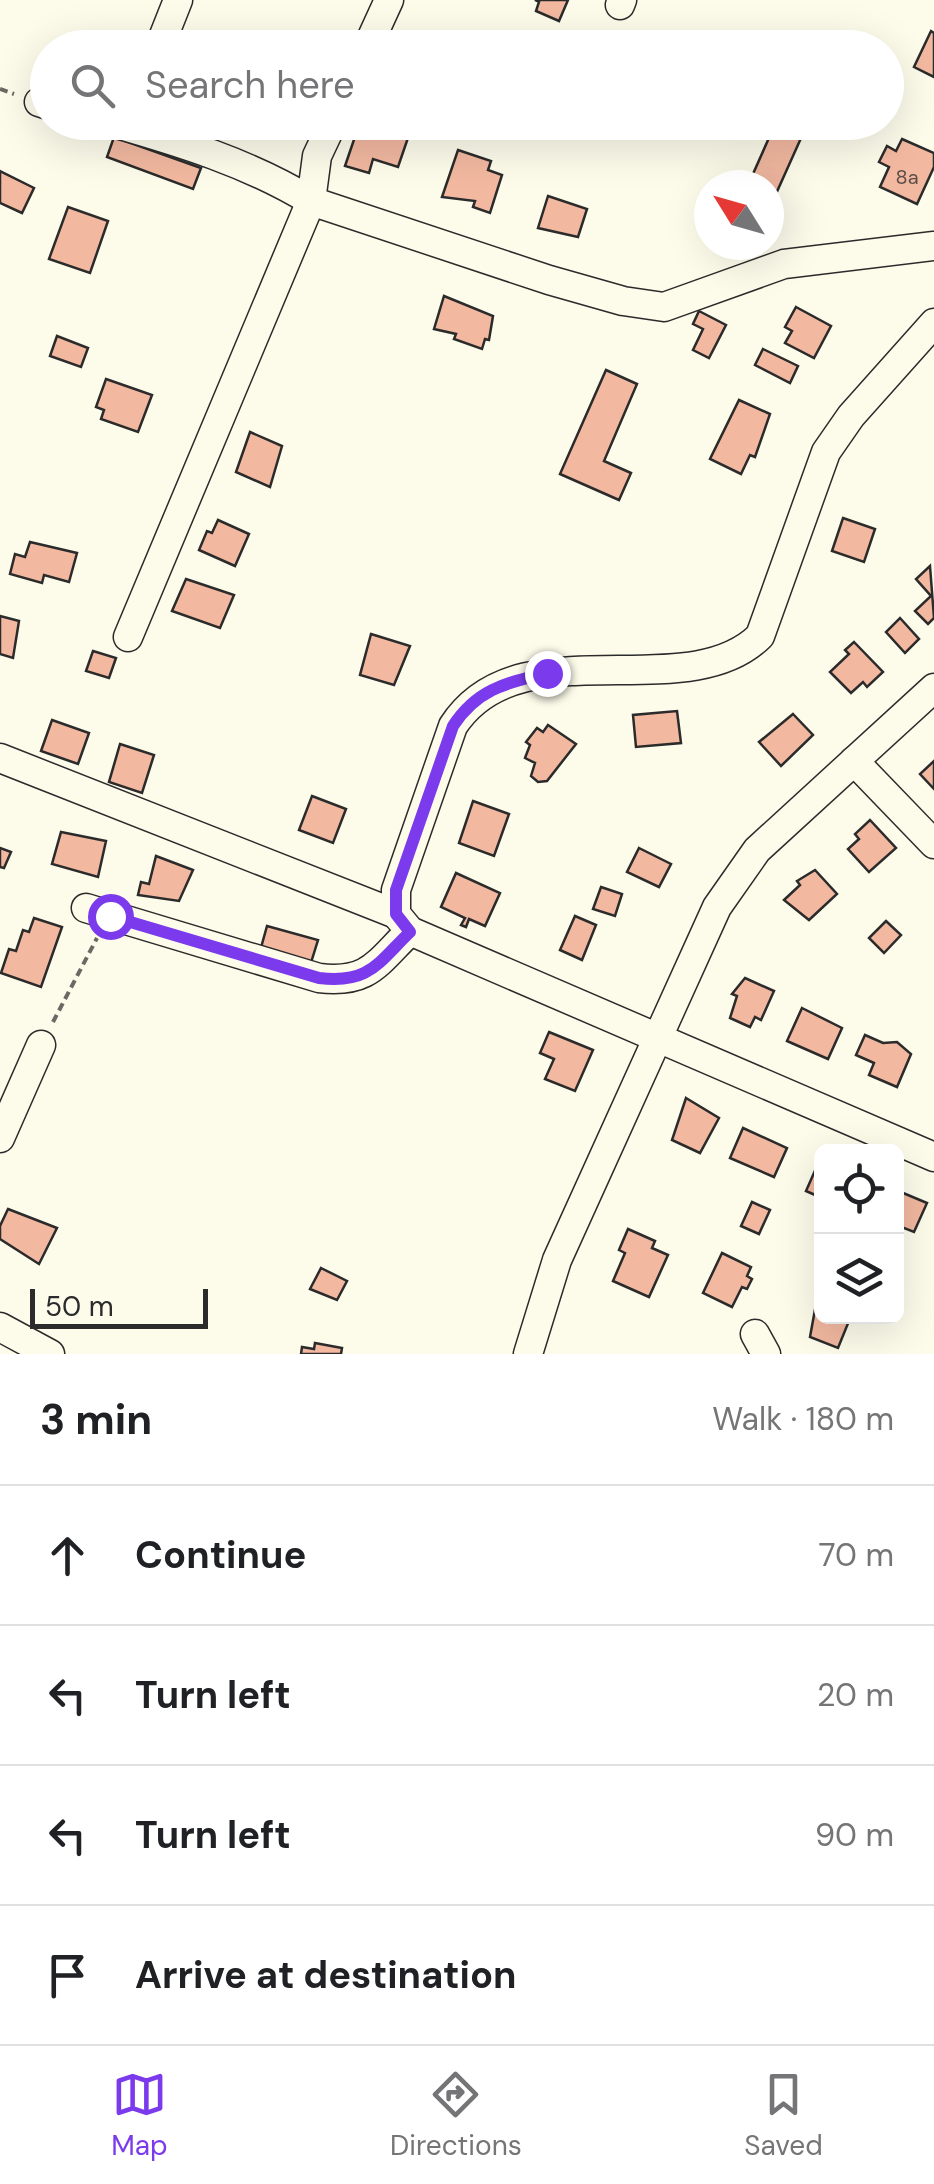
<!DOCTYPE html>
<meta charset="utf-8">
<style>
body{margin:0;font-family:"DM Sans",sans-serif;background:#f6f6f6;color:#202124}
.controls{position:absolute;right:30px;bottom:30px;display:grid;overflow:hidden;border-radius:15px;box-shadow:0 10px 40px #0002}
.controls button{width:90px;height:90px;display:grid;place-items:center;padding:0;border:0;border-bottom:2px solid #e0e0e0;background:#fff;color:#202124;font:50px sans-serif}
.compass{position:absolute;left:694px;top:170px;width:90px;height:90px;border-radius:50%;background:#fff;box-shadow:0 10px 40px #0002;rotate:307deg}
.scale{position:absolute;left:30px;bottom:25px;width:178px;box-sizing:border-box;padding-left:10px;border:5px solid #2b2b2b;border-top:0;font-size:28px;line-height:35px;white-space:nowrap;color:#2b2b2b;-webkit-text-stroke:8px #fdfbea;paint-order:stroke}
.stop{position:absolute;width:30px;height:30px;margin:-22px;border:8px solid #7c3aed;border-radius:50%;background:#fff}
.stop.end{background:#7c3aed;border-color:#fff;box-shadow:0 2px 10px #0008}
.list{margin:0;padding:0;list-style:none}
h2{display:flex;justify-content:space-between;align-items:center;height:130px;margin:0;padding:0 40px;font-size:42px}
h2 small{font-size:32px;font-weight:400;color:#757577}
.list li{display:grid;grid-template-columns:65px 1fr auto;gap:30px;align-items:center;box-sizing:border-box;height:140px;padding:0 40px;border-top:2px solid #e0e0e0}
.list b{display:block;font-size:38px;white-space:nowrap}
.list em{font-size:32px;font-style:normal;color:#757577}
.icon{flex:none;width:55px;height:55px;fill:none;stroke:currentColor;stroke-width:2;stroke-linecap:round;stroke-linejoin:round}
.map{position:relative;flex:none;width:934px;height:1354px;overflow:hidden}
.search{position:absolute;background:#fff;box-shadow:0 10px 40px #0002;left:30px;right:30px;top:30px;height:110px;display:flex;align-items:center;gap:25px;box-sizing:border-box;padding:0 35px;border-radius:55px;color:#757577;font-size:38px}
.sheet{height:690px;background:#fff}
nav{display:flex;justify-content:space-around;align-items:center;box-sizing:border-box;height:140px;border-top:2px solid #e0e0e0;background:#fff;font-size:28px;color:#757577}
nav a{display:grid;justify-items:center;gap:5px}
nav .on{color:#7c3aed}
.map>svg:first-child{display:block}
.building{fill:#f2b8a0;stroke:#2b2b2b;stroke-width:2.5}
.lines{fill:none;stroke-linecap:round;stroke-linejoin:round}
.minor-casing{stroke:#2b2b2b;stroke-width:31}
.path{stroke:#6a6964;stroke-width:4;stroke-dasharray:8 5;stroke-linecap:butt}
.minor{stroke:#fdfbea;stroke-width:28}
.route{stroke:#7c3aed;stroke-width:12}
.labels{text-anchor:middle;stroke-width:8;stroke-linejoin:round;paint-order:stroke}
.number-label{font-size:20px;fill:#5d4e48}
</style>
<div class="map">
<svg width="934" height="1354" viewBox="0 0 934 1354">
<rect width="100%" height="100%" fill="#fdfbea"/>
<g class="building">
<path d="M535,0H568L559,21L536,11L539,2Z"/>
<path d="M931,31L934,33V77L914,67Z"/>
<path d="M360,122H395L394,127L410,132L398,167L373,159L369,173L345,166Z"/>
<path d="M624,122H648L645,131Z"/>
<path d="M663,122H692L686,136Z"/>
<path d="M776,122L806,127L775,196L769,193V185L749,183Z"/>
<path d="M114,137L201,168L193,189L107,157Z"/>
<path d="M902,139L934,153V167L917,204L880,187L889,167L879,162L887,146L896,151Z"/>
<path d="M458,150L491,161L488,170L502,175L490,213L473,207L475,201L442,197Z"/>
<path d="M0,171L34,188L22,213L0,203Z"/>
<path d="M548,196L587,209L578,237L538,228Z"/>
<path d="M68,207L108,221L90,273L49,259Z"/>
<path d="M444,296L493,316L489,340L485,339L482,349L454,339L456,334L434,329Z"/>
<path d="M796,307L831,326L814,358L785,343L792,331L785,327Z"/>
<path d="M699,311L726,325L709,358L693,350L703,329L693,324Z"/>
<path d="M57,336L88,348L81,367L50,356Z"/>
<path d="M763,349L798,366L790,383L755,365Z"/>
<path d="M606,370L637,384L604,461L631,473L619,500L560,474Z"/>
<path d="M106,379L152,395L138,432L101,419L104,410L96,407Z"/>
<path d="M739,400L770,414L755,457L750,455L741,474L710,459Z"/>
<path d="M250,432L282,446L270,487L236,472Z"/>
<path d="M843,518L875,529L864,562L832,551Z"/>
<path d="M218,520L249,534L235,566L199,550L207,531L212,533Z"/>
<path d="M30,542L77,553L69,582L44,575L42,583L10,574L15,554L25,557Z"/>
<path d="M930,566L934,618L928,624L915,611L931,596L916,579Z"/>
<path d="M186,579L234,595L220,628L172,611Z"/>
<path d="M0,616L19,621L13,658L0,654Z"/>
<path d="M900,618L919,639L905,653L886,632Z"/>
<path d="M371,634L410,646L394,685L360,675Z"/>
<path d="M854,642L883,672L867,687L863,682L851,693L830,672L849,654L845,650Z"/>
<path d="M93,651L116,658L109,678L86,671Z"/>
<path d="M677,711L681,743L636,747L633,715Z"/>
<path d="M793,714L813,735L781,766L759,742Z"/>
<path d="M52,720L89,733L78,764L41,751Z"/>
<path d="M548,725L576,744L547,781L538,782L531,776L535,763L525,758L530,745L526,742L537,728L543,732Z"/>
<path d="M120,744L154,755L142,793L109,782Z"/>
<path d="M934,761V789L920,774Z"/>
<path d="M312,796L346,809L333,843L299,830Z"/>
<path d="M473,801L509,814L494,856L459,843Z"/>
<path d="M870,820L896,848L869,872L848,849L859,839L855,834Z"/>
<path d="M61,832L106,841L98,877L52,864Z"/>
<path d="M0,848L11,852L4,868L0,867Z"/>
<path d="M639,848L671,864L659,887L627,872Z"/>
<path d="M156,856L193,870L179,901L138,895L141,882L149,884Z"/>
<path d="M815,870L837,894L809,920L784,900L800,885L797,881Z"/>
<path d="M456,873L500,893L485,926L469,919L466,927L461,925L465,918L441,907Z"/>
<path d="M601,887L622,894L615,916L593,909Z"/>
<path d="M575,916L596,925L582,960L560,950Z"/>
<path d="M34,918L62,927L41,987L1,973L9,949L16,951L23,930L29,932Z"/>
<path d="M886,921L901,935L884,953L869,938Z"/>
<path d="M267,926L318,940L309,969L259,955Z"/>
<path d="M745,978L774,991L761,1020L755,1017L750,1027L730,1018L737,996L732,994Z"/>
<path d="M802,1008L842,1028L828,1059L787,1041Z"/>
<path d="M549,1032L593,1050L575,1091L545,1079L554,1059L540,1053Z"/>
<path d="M865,1035L883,1043L897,1042L911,1054L897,1087L869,1075L874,1063L856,1055Z"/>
<path d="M686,1098L719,1118L700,1153L672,1140Z"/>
<path d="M743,1128L787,1148L774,1177L730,1158Z"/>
<path d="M821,1157H822V1198L806,1191Z"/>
<path d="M896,1190L927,1203L914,1232L896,1225Z"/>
<path d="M752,1202L770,1210L759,1234L741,1226Z"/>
<path d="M8,1209L57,1228L39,1264L0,1239V1226Z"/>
<path d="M628,1229L655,1241L652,1248L668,1255L649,1297L613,1281L625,1253L619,1250Z"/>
<path d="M722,1253L751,1267L747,1276L752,1279L747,1289L742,1287L732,1307L703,1293Z"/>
<path d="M321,1268L347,1281L337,1300L310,1289Z"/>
<path d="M816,1304H822V1316H851L838,1348L810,1337Z"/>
<path d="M315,1343L342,1348L341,1354H301L302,1347L314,1349Z"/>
</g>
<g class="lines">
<defs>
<g id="minor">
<path d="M620,5L622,0"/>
<path d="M159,48L178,0"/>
<path d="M367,48L389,0"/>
<path d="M39,102L48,105"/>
<path d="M110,122C180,142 249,163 311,201L317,156L333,122"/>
<path d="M934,323L851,416L826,452L760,636C686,709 519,624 453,726L396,890V914L410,931L934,1157"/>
<path d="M128,637L311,201L549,280L623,301L664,307L784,264L934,246"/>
<path d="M0,758L396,914"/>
<path d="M854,761L934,844"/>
<path d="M86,908L319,978C369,984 377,963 410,931"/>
<path d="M0,1138L41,1045"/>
<path d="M0,1327L50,1354"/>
<path d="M755,1334L766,1354"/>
<path d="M528,1354L557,1260L717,907L757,850L934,688"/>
</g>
</defs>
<use href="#minor" class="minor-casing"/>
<g class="path">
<path d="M0,89L14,94"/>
<path d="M53,1022L97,938"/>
</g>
<use href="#minor" class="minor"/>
</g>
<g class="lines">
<path class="route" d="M110,916L319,978C369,984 377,964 410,932L396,914V890L453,726C477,689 506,683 547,673"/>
</g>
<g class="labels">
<g class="number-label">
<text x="907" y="184">8a</text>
</g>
</g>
</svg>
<div class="controls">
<button><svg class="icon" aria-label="locate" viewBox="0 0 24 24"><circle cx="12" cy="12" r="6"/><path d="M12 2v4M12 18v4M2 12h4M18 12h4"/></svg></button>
<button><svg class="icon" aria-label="layers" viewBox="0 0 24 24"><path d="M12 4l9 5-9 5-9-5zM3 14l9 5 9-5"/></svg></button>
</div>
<svg class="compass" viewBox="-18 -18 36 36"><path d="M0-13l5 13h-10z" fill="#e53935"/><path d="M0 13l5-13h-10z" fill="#757577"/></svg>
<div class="scale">50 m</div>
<div class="stop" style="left:110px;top:916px"></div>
<div class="stop end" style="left:547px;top:673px"></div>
<div class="search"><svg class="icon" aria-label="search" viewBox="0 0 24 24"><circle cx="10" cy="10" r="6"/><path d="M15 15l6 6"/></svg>Search here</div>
</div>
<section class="sheet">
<h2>3 min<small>Walk · 180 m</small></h2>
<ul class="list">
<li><svg class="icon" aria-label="ahead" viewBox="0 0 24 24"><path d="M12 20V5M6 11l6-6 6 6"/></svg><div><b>Continue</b></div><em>70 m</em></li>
<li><svg class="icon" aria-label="left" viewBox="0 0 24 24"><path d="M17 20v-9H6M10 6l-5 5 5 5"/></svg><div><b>Turn left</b></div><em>20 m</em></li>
<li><svg class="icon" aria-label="left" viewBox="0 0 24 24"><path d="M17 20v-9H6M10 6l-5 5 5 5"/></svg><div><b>Turn left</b></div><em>90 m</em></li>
<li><svg class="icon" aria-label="arrive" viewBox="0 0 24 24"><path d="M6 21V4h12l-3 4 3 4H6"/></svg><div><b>Arrive at destination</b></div></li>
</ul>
</section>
<nav>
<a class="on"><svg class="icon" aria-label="map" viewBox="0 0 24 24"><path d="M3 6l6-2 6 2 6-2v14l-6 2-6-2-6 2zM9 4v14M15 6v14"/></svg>Map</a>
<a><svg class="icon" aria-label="directions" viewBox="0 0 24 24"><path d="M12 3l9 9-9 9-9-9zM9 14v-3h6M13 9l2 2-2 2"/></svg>Directions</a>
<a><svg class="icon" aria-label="saved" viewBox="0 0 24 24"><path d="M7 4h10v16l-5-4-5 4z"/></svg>Saved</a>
</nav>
